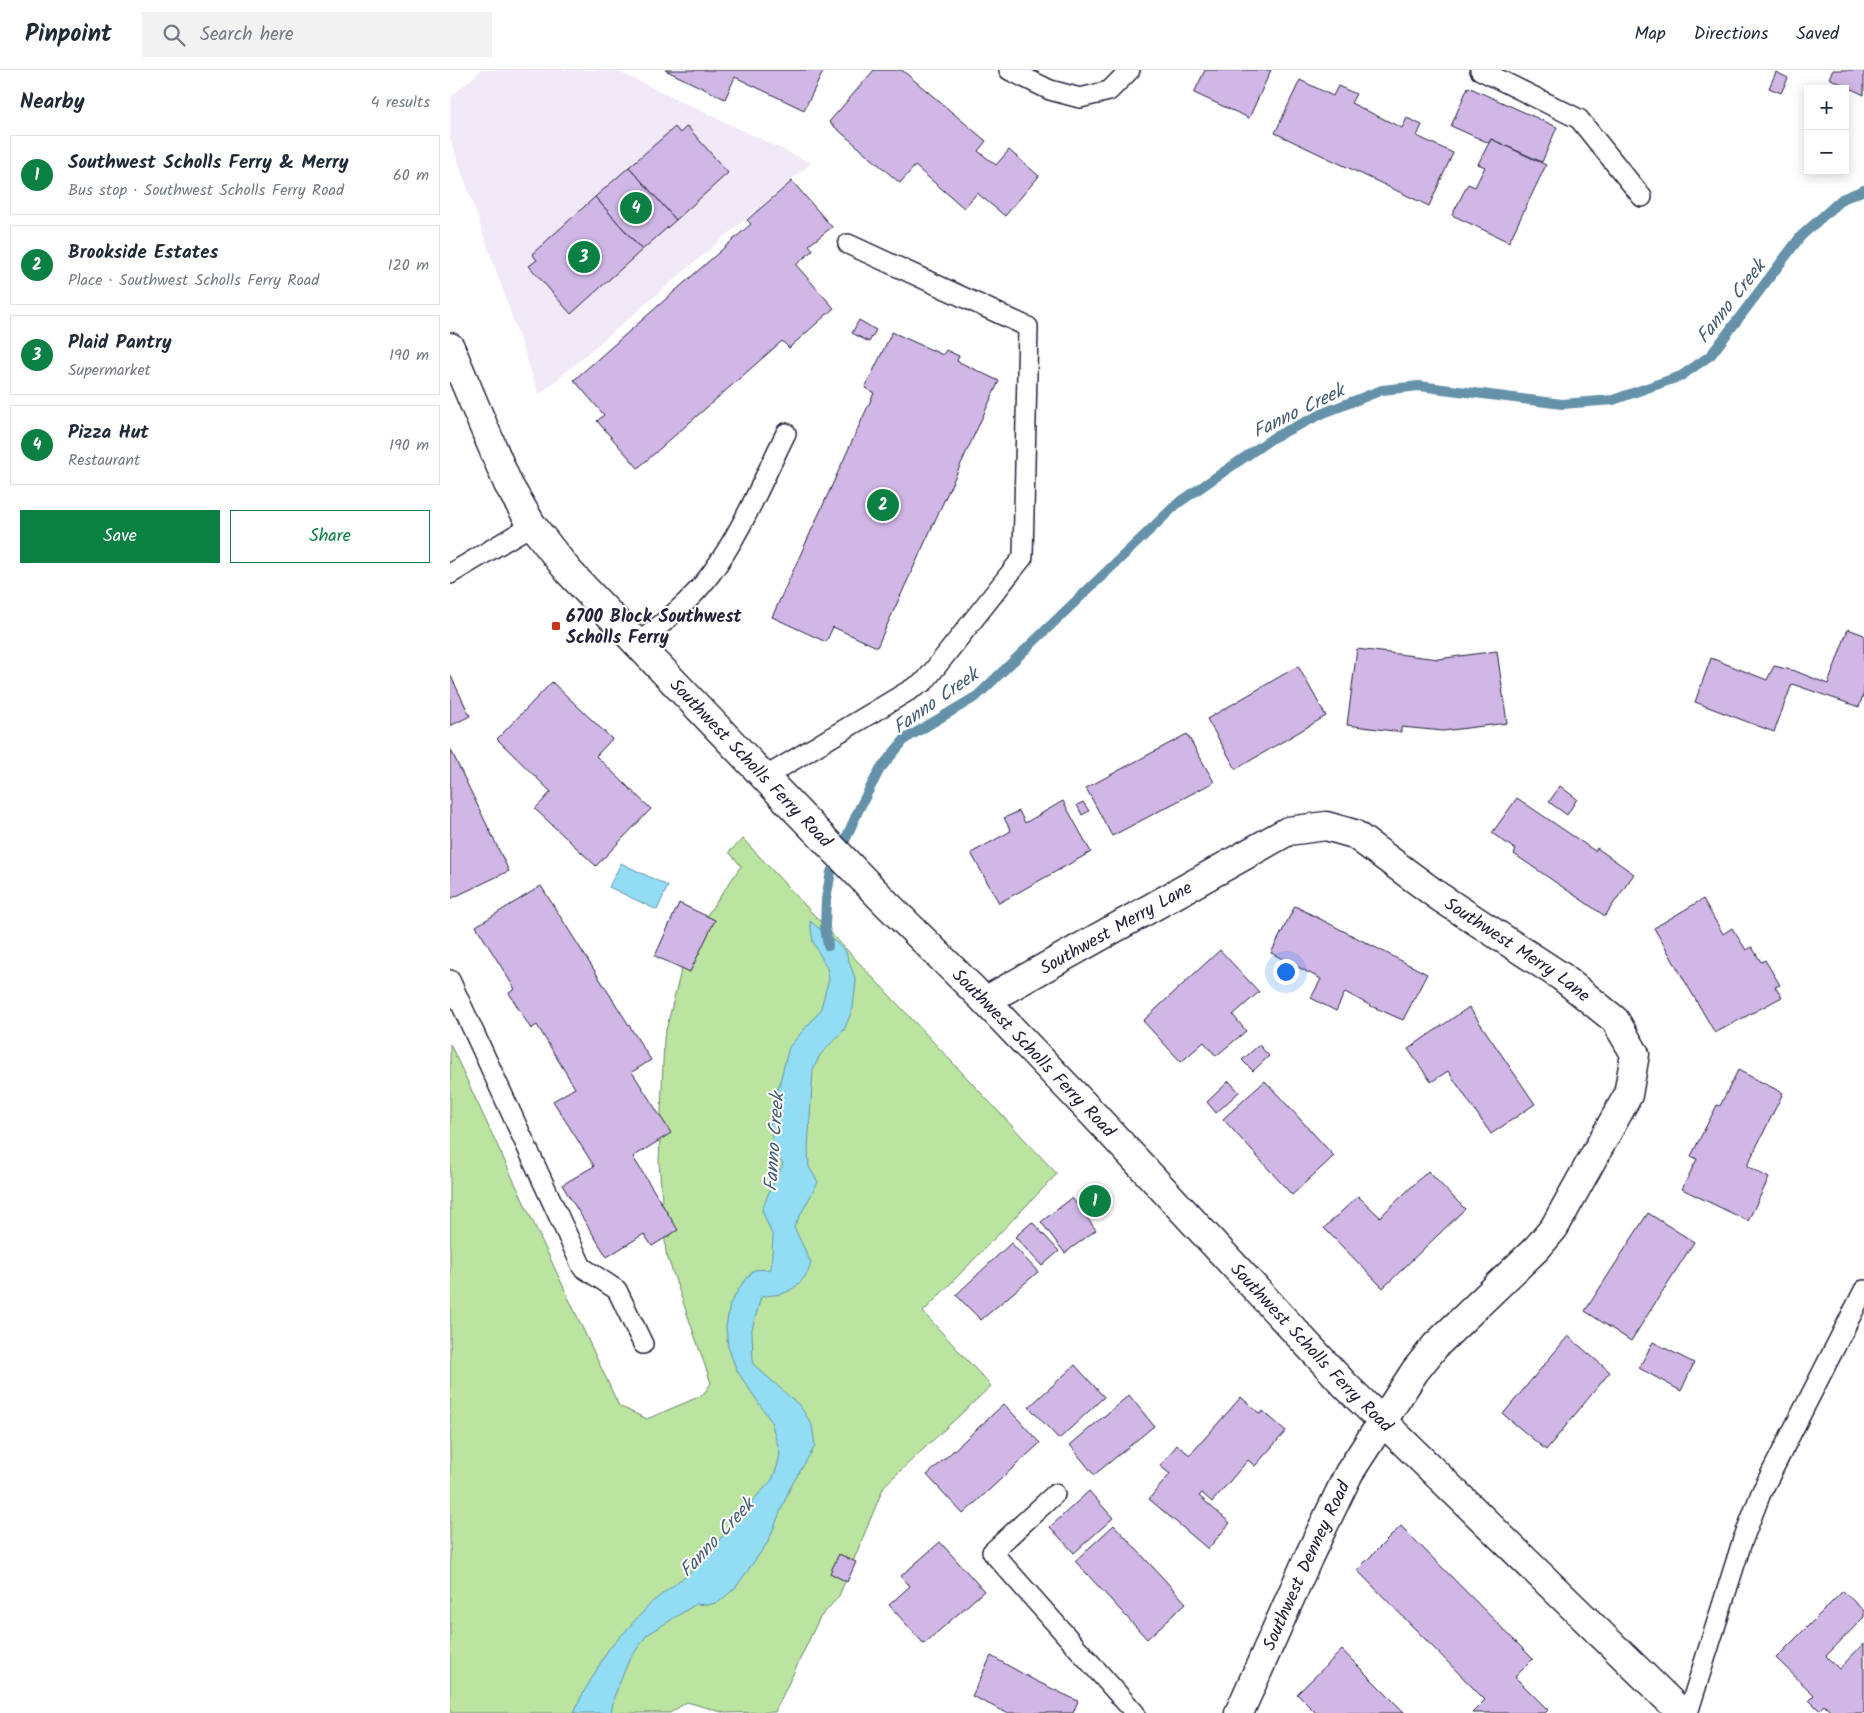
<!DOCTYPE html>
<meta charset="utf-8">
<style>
body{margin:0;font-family:Kalam,sans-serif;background:#f2f2f3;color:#1f2937}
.controls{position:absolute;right:15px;top:15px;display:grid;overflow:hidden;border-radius:0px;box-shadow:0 2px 12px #0003}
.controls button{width:45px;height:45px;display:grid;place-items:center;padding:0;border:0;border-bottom:1px solid #e0e1e3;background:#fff;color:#1f2937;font:25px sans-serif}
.you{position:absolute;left:835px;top:901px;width:18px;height:18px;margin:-12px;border:4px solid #fff;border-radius:50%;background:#1a73e8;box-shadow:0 0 0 8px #1a73e833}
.badge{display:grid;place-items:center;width:32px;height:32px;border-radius:50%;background:#0b8043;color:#fff;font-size:16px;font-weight:700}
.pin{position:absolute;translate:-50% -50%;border:2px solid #fff;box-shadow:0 1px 5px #0006}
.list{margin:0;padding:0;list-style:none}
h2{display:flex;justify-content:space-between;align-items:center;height:65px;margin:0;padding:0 20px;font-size:21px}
h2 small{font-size:16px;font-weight:400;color:#747a83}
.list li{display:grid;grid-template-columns:32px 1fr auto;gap:15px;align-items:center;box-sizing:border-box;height:80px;margin:0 10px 10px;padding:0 10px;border:1px solid #e0e1e3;border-radius:0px}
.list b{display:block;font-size:19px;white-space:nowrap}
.list p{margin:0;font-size:16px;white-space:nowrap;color:#747a83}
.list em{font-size:16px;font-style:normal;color:#747a83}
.actions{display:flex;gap:10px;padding:15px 20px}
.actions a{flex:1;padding:11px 0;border:1px solid #0b8043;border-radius:0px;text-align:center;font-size:18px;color:#0b8043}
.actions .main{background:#0b8043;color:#fff}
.icon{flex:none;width:28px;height:28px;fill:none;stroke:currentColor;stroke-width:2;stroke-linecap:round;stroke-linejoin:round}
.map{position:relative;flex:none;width:1414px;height:1643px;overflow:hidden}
header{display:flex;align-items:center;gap:30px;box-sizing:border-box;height:70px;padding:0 25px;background:#fff;border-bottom:1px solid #e0e1e3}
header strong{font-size:24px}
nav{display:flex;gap:28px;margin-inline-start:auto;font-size:18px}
.search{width:350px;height:45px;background:#f2f2f3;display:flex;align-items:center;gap:12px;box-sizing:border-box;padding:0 18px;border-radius:0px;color:#747a83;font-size:19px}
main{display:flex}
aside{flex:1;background:#fff}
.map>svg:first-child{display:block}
.built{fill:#f1e9f8}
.green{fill:#bbe4a0;stroke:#6e836e}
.water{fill:#92ddf3;stroke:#6592a9}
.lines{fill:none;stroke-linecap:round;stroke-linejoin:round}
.stream{stroke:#6592a9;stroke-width:10}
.building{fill:#d0b7e6;stroke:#22223b}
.lane-casing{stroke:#22223b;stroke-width:22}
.street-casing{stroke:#22223b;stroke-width:31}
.secondary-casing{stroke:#22223b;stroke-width:31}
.lane{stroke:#fff;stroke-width:19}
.street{stroke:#fff;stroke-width:28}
.secondary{stroke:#fff;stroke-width:28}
.poi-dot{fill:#c8321e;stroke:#fff;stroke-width:2}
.labels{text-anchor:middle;stroke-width:4;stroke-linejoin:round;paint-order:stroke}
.poi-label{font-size:18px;font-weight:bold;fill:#22223b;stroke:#fff;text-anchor:start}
.street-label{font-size:18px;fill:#22223b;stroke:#fff}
.water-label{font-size:19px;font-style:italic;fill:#445a72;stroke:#fff}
</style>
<header>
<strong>Pinpoint</strong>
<div class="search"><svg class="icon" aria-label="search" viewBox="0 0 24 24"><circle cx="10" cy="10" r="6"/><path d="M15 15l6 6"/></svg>Search here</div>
<nav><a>Map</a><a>Directions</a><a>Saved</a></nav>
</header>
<main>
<aside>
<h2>Nearby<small>4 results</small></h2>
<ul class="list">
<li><span class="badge">1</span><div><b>Southwest Scholls Ferry &amp; Merry</b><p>Bus stop · Southwest Scholls Ferry Road</p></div><em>60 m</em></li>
<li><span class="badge">2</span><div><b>Brookside Estates</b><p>Place · Southwest Scholls Ferry Road</p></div><em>120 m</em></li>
<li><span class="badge">3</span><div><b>Plaid Pantry</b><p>Supermarket</p></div><em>190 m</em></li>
<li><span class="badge">4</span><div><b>Pizza Hut</b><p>Restaurant</p></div><em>190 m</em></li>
</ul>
<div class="actions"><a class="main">Save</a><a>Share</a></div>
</aside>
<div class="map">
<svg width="1414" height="1643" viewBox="0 0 1414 1643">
<rect width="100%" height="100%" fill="#fff"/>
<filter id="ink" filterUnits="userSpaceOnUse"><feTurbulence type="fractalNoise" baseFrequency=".02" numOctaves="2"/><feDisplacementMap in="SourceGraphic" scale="10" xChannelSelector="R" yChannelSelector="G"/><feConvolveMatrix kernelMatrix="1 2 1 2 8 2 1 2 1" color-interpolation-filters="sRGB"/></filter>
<g filter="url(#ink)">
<path class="built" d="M31,0H165L361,93L89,325L0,68V28Z"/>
<path class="green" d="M293,769L607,1104L473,1242L541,1316L434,1416L389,1526L369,1549L325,1642L275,1643L237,1632L220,1643H0V974L169,1336L197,1349L253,1325L261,1313L216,1183L209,1091L214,968L238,873L291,796L279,782Z"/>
<g class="water">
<path d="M171,793L218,816L207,840L159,817Z"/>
<path d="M360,851L395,880L406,911L403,938L394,960L370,985L363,1000L358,1079L359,1097L368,1112L344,1157L361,1193C359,1204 349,1215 339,1221C332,1225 319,1225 311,1227L302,1259L303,1294L350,1336L362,1355L365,1376L340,1418L318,1472L286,1517L269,1532L257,1535L246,1534L197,1565L179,1590L164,1627L161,1643H124L131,1627L158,1580L202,1532L248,1496L291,1443L322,1410L327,1397L330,1384L321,1351L287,1301L278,1277L276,1257L280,1234L292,1214L304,1200L321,1199L323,1167L312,1140L319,1122L333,1094L323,1079L320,1053L323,1038L339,977L370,941L379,909L377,898L363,872Z"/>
</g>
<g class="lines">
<path class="stream" d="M378,876L375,857L376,829L381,802L409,739L430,699L455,669L527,626L727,434L824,367L876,342L932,320L969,316L1112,334L1163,330L1231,306L1261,285L1351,166L1392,129L1414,120"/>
</g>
<g class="building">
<path d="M215,0H374L354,40L285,7L275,29Z"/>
<path d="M424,0H452L536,71L528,81L546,95L559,80L589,106L555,146L527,123L514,138L465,96L450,113L379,52Z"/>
<path d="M755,0H821L799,48L744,23Z"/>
<path d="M1383,0H1414V25L1379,8Z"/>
<path d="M1326,2L1338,8L1331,23L1319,18Z"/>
<path d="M850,10L883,26L888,16L906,24L901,33L952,58L957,48L972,55L967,66L1003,83L979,136L825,63Z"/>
<path d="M1018,17L1107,57L1092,92L1041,69L1039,73L1001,56Z"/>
<path d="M237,56L278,103L226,150L179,97L225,57L230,63Z"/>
<path d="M1041,69L1096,95L1059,172L1002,145L1018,114L1025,117L1035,97L1028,94Z"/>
<path d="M179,97L226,150L192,180L145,127Z"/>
<path d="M342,111L382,157L359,175L363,180L346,195L384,238L339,278L332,271L188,398L147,351L154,345L124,310L301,154L297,150Z"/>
<path d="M145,127L192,180L121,244L79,196L87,190L82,184Z"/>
<path d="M409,250L426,260L419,272L402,263Z"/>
<path d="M442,262L493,285L496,280L509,286L507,291L549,311L427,577L383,557L376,572L322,547L424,323L415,318Z"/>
<path d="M1398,559L1414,565V622L1409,637L1342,614L1324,662L1245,632L1261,588L1317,610L1324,596L1345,601L1378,614Z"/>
<path d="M907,579L988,589L1047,581L1057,653L993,661L951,657V662L897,655Z"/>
<path d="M848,596L876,646L786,699L757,649Z"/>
<path d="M0,604L20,646L0,656Z"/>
<path d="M102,612L162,669L146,686L201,739L146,796L85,739L101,722L47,669Z"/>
<path d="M737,664L764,712L662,766L636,718Z"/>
<path d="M0,678L59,801L0,829Z"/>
<path d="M1110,716L1127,729L1117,745L1099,732Z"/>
<path d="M1067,728L1145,781L1147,778L1184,804L1155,846L1064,784L1066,780L1042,763Z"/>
<path d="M613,731L641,782L549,833L521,783L561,761L554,748L569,741L575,753Z"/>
<path d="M633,732L639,741L632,745L627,735Z"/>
<path d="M91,816L201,990L182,1002L221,1063L183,1087L228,1160L202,1176L194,1164L157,1187L112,1115L144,1096L103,1031L125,1018L87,955L81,959L59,923L65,919L26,856Z"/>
<path d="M1253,829L1273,864L1282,858L1296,880L1302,877L1311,892L1315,890L1330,915L1325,917L1332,927L1265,963L1204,858Z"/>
<path d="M229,833L265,850L240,902L205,886Z"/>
<path d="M845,836L977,904L953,950L923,937L895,922L886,941L861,928L871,909L821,883Z"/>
<path d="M770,880L809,922L783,945L796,961L766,986L754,972L731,992L693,951Z"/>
<path d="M1019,937L1085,1034L1041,1064L998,1001L981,1012L958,979Z"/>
<path d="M809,975L819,986L803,1001L792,990Z"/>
<path d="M1288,1000L1333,1023L1297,1096L1319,1108L1298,1151L1232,1119L1247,1089L1241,1086L1267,1035L1270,1036Z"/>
<path d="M779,1011L789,1022L766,1043L757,1032Z"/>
<path d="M815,1011L884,1086L842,1125L773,1049Z"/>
<path d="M978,1101L1015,1139L933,1218L874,1158L908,1126L930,1147Z"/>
<path d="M622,1128L646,1160L615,1183L591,1152Z"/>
<path d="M1198,1143L1244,1172L1181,1271L1135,1241Z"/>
<path d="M582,1152L609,1181L592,1196L565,1167Z"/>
<path d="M561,1173L588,1202L531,1250L506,1225Z"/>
<path d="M1118,1266L1160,1302L1096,1380L1053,1344Z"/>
<path d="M1203,1272L1244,1293L1231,1321L1189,1298Z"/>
<path d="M625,1295L654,1327L609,1369L579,1337Z"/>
<path d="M679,1325L704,1356L644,1405L620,1375Z"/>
<path d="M791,1327L810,1344L813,1341L836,1361L805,1396L798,1390L762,1432L752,1423L749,1426L780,1453L758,1479L699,1429L720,1404L710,1396L727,1375L740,1385Z"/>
<path d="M554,1334L590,1373L513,1444L477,1405Z"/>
<path d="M639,1421L663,1448L624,1483L600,1457Z"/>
<path d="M664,1455L736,1533L697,1569L625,1491Z"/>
<path d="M951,1456L1083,1589L1065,1607L1098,1640L1095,1643H1022L1035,1630L907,1500Z"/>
<path d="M490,1472L534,1521L474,1574L439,1535L460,1516L451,1506Z"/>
<path d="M389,1484L406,1492L397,1512L380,1503Z"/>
<path d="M1393,1521L1414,1541V1547L1376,1586L1389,1599L1414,1573V1642L1413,1643H1382L1374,1635L1369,1640L1359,1630L1364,1625L1326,1588Z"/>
<path d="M892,1580L955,1643H866L847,1624Z"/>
<path d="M541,1586L584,1610L628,1631L623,1643H557L522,1626Z"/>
</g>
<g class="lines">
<defs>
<g id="lane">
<path d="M559,0L600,20L630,28L659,21L680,0"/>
<path d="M1030,0L1129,49L1192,127"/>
<path d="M0,504L82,455"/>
<path d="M187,574C212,554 241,531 260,505C292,462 312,411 336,363"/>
<path d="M315,707L475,611L573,487L578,257L398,174"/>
<path d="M0,910L132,1197L167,1220L193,1274"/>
<path d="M605,1424L542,1482L685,1643"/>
<path d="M1238,1643L1292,1472L1311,1423L1414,1220"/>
</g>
<g id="street">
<path id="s1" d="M535,931L838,761L876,756L904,764L988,826L1112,907L1165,950L1185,984L1178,1025L1104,1158L1087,1178L986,1275L965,1301L932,1352"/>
</g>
<g id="secondary">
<path id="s2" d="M0,277L58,414L82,455L119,502L343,737L437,834L535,931L645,1046L896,1316L1232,1643"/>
<path id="s3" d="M789,1643L859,1486L899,1403L932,1352"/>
</g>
</defs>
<use href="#lane" class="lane-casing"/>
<use href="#street" class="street-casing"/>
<use href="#secondary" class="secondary-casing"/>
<use href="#lane" class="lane"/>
<use href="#street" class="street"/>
<use href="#secondary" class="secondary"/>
</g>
</g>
<rect class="poi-dot" x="101" y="551" width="10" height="10" rx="2.5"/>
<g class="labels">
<g class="poi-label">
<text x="116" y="552">6700 Block Southwest<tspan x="116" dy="21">Scholls Ferry</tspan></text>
</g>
<g class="street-label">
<text dy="6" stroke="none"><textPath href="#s2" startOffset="520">Southwest Scholls Ferry Road</textPath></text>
<text dy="6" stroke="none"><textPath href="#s1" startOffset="150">Southwest Merry Lane</textPath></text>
<text dy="6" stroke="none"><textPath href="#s1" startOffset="615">Southwest Merry Lane</textPath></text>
<text dy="6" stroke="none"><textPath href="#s2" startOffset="925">Southwest Scholls Ferry Road</textPath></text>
<text dy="6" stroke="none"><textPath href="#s2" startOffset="1330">Southwest Scholls Ferry Road</textPath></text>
<text dy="6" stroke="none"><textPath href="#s3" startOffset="162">Southwest Denney Road</textPath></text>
</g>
<g class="water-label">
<text transform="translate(1280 231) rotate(-52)" y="7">Fanno Creek</text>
<text transform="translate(848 340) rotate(-26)" y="7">Fanno Creek</text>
<text transform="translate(485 630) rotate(-35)" y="7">Fanno Creek</text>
<text transform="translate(323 1072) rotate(-86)" y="7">Fanno Creek</text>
<text transform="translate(266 1467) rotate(-47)" y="7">Fanno Creek</text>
</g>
</g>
</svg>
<div class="controls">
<button>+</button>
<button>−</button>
</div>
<div class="you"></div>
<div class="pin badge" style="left:645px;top:1131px">1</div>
<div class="pin badge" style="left:433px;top:435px">2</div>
<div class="pin badge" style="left:134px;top:187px">3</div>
<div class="pin badge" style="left:186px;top:138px">4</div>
</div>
</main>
